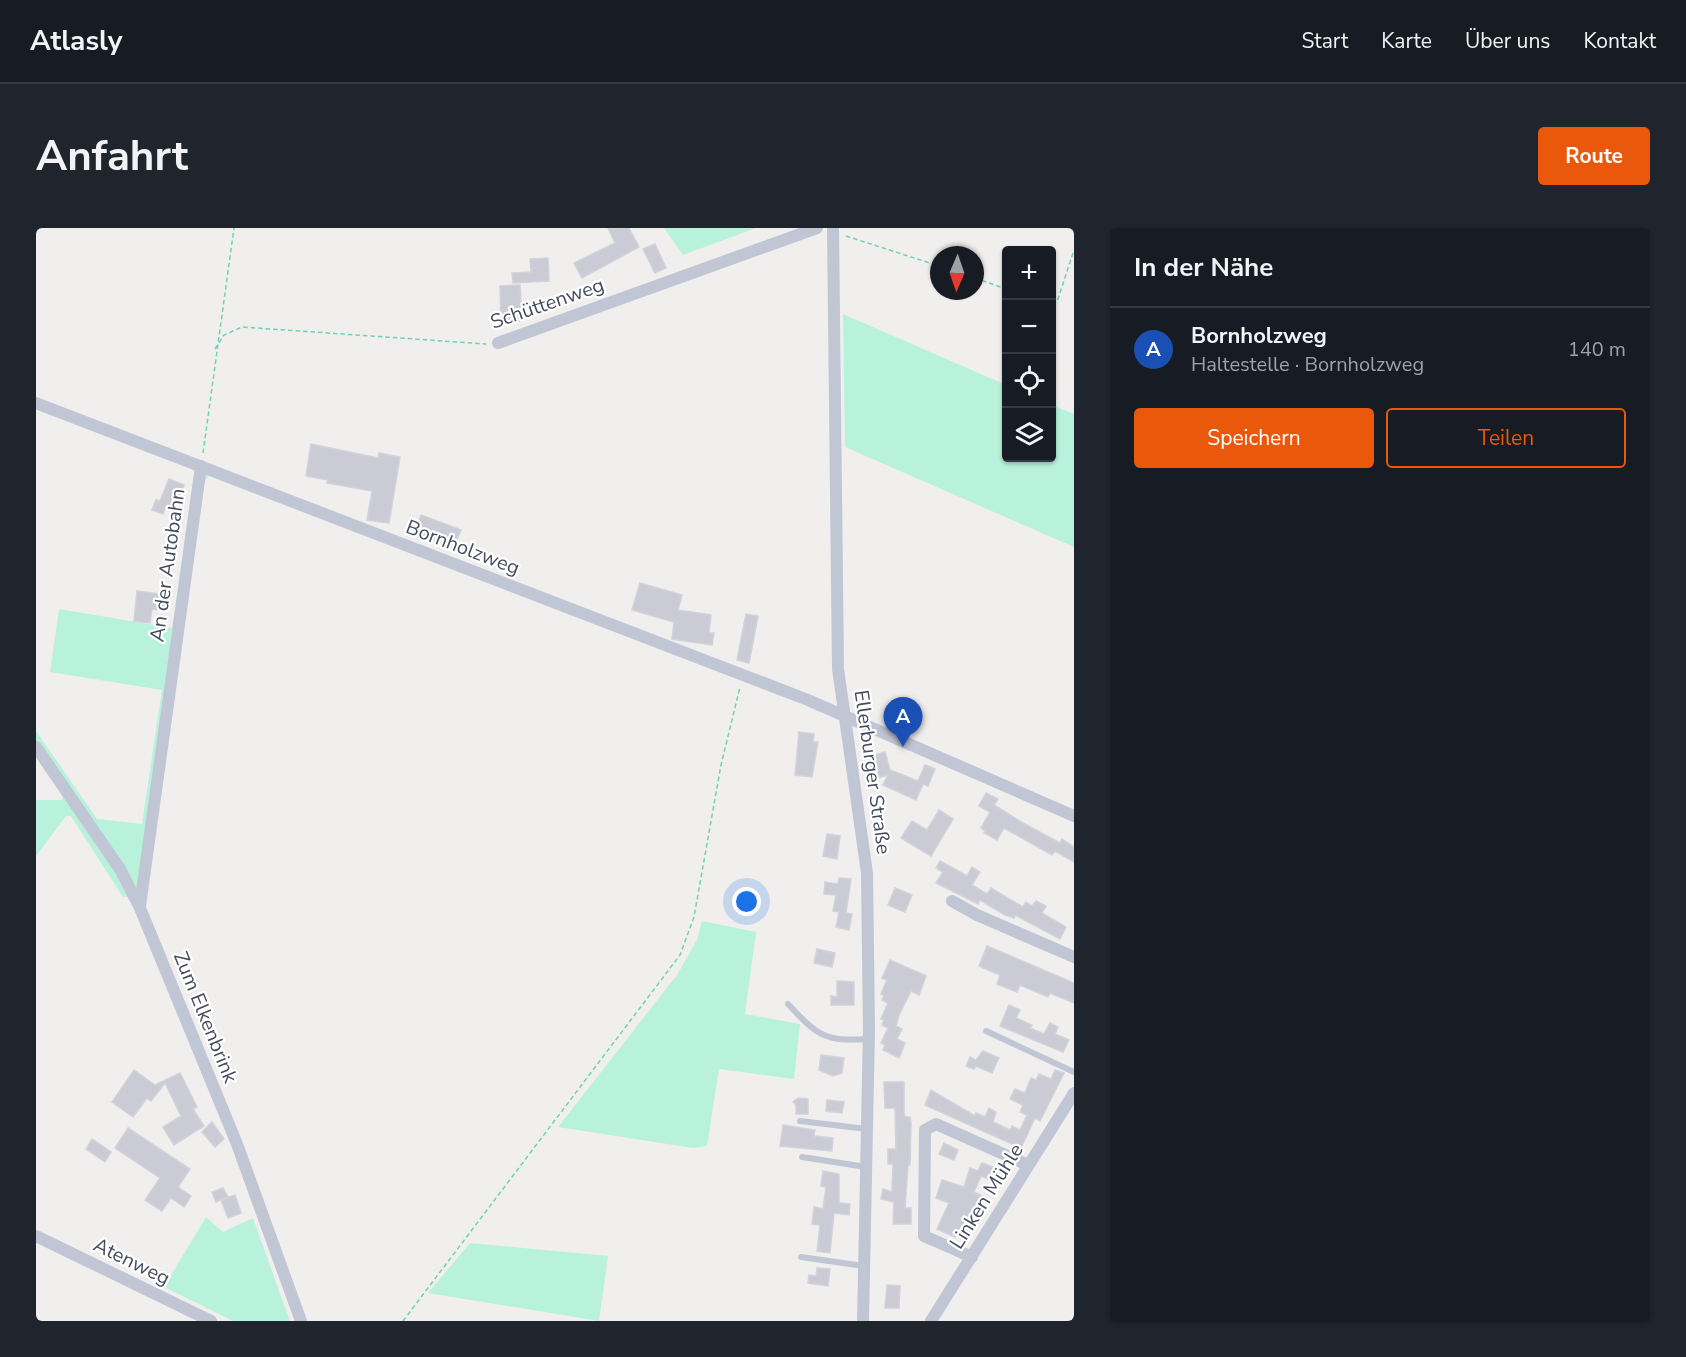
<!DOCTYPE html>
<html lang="de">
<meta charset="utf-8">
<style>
body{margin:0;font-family:"Nunito Sans",sans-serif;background:#20242c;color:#f1f3f6}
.controls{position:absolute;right:18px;top:18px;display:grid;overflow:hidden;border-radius:6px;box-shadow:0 2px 4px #0004}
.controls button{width:54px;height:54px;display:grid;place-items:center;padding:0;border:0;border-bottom:2px solid #363941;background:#171b24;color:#f1f3f6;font:30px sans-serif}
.compass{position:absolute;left:894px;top:18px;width:54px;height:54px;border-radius:50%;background:#171b24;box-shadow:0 2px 4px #0004;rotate:182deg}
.you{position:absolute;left:711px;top:674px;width:21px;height:21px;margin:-15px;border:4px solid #fff;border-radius:50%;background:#1a73e8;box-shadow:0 0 0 9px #1a73e833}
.badge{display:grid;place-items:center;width:39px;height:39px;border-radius:50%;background:#ea580c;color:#fff;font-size:20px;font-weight:700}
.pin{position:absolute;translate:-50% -50px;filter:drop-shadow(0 2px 3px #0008)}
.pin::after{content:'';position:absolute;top:32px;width:21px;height:18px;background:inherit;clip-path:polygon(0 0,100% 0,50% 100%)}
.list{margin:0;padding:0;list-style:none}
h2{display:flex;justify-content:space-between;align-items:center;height:78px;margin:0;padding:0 24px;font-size:26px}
h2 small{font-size:20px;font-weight:400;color:#9ea1a6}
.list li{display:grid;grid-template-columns:39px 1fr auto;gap:18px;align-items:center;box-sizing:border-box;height:84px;padding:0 24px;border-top:2px solid #363941}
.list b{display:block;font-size:22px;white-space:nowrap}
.list p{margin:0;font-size:20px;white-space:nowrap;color:#9ea1a6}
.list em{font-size:20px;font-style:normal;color:#9ea1a6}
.actions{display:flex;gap:12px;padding:18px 24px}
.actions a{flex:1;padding:14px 0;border:2px solid #ea580c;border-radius:6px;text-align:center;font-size:21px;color:#ea580c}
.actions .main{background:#ea580c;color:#fff}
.icon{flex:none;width:33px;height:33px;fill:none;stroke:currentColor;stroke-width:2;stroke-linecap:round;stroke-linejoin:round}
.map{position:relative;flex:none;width:1038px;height:1093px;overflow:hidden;border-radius:6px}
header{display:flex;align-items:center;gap:36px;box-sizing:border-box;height:84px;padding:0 30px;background:#171b24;border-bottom:2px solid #363941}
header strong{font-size:28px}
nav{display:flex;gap:33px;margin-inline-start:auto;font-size:21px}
.intro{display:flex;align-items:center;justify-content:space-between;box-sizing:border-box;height:144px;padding:0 36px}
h1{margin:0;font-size:42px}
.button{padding:15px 27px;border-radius:6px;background:#ea580c;color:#fff;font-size:21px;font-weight:700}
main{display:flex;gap:36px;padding:0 36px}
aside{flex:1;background:#171b24;border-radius:6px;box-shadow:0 2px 4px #0004}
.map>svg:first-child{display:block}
.green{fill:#b9f2dc}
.building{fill:#cacbd4;stroke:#d2d2da;stroke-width:1.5}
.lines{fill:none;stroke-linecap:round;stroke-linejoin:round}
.path{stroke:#6fd2b8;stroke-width:1.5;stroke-dasharray:4.5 3;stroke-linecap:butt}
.lane{stroke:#c0c6d4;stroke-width:6}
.street{stroke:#c0c6d4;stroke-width:12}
.labels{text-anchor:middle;stroke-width:4.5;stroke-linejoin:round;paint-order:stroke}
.street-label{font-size:20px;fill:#454c5d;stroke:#fff}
</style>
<header>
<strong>Atlasly</strong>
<nav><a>Start</a><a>Karte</a><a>Über uns</a><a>Kontakt</a></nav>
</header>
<div class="intro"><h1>Anfahrt</h1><a class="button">Route</a></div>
<main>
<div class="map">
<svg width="1038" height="1093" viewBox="0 0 1038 1093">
<rect width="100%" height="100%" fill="#f1eeee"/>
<g class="green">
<path d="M628,0H720L647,27Z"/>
<path d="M807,86L970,157V230H1016V177L1038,186V319L809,219Z"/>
<path d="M159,242L174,247L169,252L107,668L87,669L35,588H30L0,628V572H26L27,567L0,527V503L61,591L106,596L126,462L14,444L23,381L136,400Z"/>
<path d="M666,693L720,704L709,786L764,796L758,851L683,841L671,918L657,920L522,899L641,747L661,712Z"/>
<path d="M170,989L187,1004L217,990L254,1093H197L128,1059Z"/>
<path d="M434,1015L572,1028L563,1093L392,1065Z"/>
</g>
<g class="building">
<path d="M572,0H593L603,19L546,50L538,35L579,15Z"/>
<path d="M619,16L630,40L619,45L607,21Z"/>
<path d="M512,30L513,53L477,55L476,45L495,44L494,31Z"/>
<path d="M484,57L486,93L465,94L464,58Z"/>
<path d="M275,216L342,230L343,225L364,229L353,295L331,292L336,263L291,255L292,252L270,248Z"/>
<path d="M133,251L148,257L138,283L129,280L127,286L116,282L120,272L124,273Z"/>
<path d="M385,287L425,302L417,321L378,306Z"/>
<path d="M604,355L646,367L642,382L675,387L673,405H678L676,417L636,411L638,394L596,382Z"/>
<path d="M101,363L131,367L129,383L116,381L114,395L98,393Z"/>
<path d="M710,386L722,388L713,435L701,432Z"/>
<path d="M763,504L778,506L777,514H782L776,549L759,547Z"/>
<path d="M849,524L854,542L882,553L889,537L899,541L892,558L887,556L880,572L847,557L852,547L838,551L832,529Z"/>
<path d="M950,565L962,571L958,577L987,595L1024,615L1026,611L1038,619V634L1019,623L1016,627L968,600L961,612L948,605L949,603L945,600L954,584L943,578Z"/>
<path d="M903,582L917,591L895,628L865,610L876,593L891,602Z"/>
<path d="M791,606L804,608L801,631L787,628Z"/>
<path d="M904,633L931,648L936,639L944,644L936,657L951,666L955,660L987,679L990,674L996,678L1000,673L1010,678L1006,685L1030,699L1024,711L979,687L978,690L969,687L944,672L942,676L900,655L907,644L900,640Z"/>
<path d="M803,650L815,651L810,685L816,686L813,702L800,699L803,684L797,683L800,667L788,666L789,654L802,656Z"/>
<path d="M859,660L876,667L869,684L852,677Z"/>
<path d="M951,718L1038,755V775L1014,765L1012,769L984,757L981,764L961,756L964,747L943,738Z"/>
<path d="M781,721L799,725L796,739L778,735Z"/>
<path d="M854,732L890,748L883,767L875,763L863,787L860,798L866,801L861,811L869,815L863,830L847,822L849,817L845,815L852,800L846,797L848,792L845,791L852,775L846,772L848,768L845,766L851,752L846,750Z"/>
<path d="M801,753L818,754V777H795V768L801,769Z"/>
<path d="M973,777L984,782L980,790L996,797L994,800L1008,806L1014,795L1022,799L1019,806L1033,812L1027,824L964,798Z"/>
<path d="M947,823L963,830L956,845L940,838L938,841L930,838L934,829L940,832Z"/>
<path d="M785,827L808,830L806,845L797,848L783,842Z"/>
<path d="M98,842L119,857L144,845L161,879L157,881L168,898L138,917L127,899L145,888L129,855L115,873L111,870L97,889L76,874Z"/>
<path d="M1019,842L1028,845L1004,893L999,890L985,920L889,877L895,862L939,888L940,885L949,889L953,880L960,884L957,894L974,902L976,898L984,902L991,887L984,884L987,877L974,871L979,861L989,865L995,850L1000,852L1003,846L1015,851Z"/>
<path d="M848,854H868V884L869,889H874L875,895L874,937H872L869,980H875V996H857L858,974L845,971L847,961L856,964L857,936H852V921H860L859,880H849Z"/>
<path d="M762,870L772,871V886H760V877L757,874Z"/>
<path d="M791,872L808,874L806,885L790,883Z"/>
<path d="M176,894L188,911L179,919L166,904Z"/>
<path d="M747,897L779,902L778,908L797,910L796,923L744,918Z"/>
<path d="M92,900L154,941L142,959L155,968L148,979L135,970L126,983L109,972L124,950L79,920Z"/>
<path d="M56,911L75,924L69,934L50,921Z"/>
<path d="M908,915L922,922L918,932L903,926Z"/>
<path d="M946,935L968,943L962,955L945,948L938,964L950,970L933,1008L927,1005L924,1009L919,1007V1009L901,1001L913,975L900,970L906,952L928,959L934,940L942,943Z"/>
<path d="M787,943L803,946V975L814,976L813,987L798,985L794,1025L781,1023L784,997L776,996L778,979L787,981L790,959L785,958Z"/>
<path d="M187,960L192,969L180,974L176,964Z"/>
<path d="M199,967L205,985L192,990L185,972Z"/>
<path d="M781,1040L794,1041L792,1058L772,1055L773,1047L780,1048Z"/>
<path d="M851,1057L864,1058L863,1080H849Z"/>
</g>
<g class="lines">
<g class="path">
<path d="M810,8L903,38"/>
<path d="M939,50L970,61"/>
<path d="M1016,76L1021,74L1038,22"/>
<path d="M179,121L188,107L206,99L450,116"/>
<path d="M167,225L198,0"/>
<path d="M367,1093L644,727L658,689L685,537L704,459"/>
</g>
<g class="lane">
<path d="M752,776C781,807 788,814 832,811"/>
<path d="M950,803L1038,844"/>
<path d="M764,893L831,901"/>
<path d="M766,929L830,939"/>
<path d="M765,1029L828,1038"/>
</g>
<g class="street">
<path d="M797,0L802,441L831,645L833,802L827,1093"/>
<path d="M462,115L781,0"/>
<path d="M0,175L772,472L1038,588"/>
<path d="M0,519L84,641L104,680L201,916L265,1093"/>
<path d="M916,673L941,687L1038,729"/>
<path d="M104,678L165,238"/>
<path d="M0,1008L175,1093"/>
<path d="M936,1029L888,1008L889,902L900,896L992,937"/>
<path d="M895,1093L1038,865"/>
</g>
</g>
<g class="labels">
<g class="street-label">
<text transform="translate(511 75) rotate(-19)" y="7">Schüttenweg</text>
<text transform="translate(427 319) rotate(21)" y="7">Bornholzweg</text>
<text transform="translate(131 337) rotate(-82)" y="7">An der Autobahn</text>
<text transform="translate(837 544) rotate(82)" y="7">Ellerburger Straße</text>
<text transform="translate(170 789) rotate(68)" y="7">Zum Elkenbrink</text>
<text transform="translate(950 968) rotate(-58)" y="7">Linken Mühle</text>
<text transform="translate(96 1033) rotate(26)" y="7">Atenweg</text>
</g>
</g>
</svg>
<div class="controls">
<button>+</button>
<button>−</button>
<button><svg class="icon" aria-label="locate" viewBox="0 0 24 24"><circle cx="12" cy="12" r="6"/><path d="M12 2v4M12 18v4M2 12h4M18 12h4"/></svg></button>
<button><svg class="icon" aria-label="layers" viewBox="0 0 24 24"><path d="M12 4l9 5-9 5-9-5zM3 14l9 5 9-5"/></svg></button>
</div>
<svg class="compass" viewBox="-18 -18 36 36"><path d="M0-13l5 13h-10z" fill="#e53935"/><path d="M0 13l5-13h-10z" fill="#9ea1a6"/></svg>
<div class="you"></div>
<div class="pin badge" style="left:867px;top:519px;background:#1a4fb4">A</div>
</div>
<aside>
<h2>In der Nähe<small></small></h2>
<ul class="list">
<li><span class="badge" style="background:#1a4fb4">A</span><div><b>Bornholzweg</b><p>Haltestelle · Bornholzweg</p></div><em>140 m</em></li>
</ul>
<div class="actions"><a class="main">Speichern</a><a>Teilen</a></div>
</aside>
</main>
